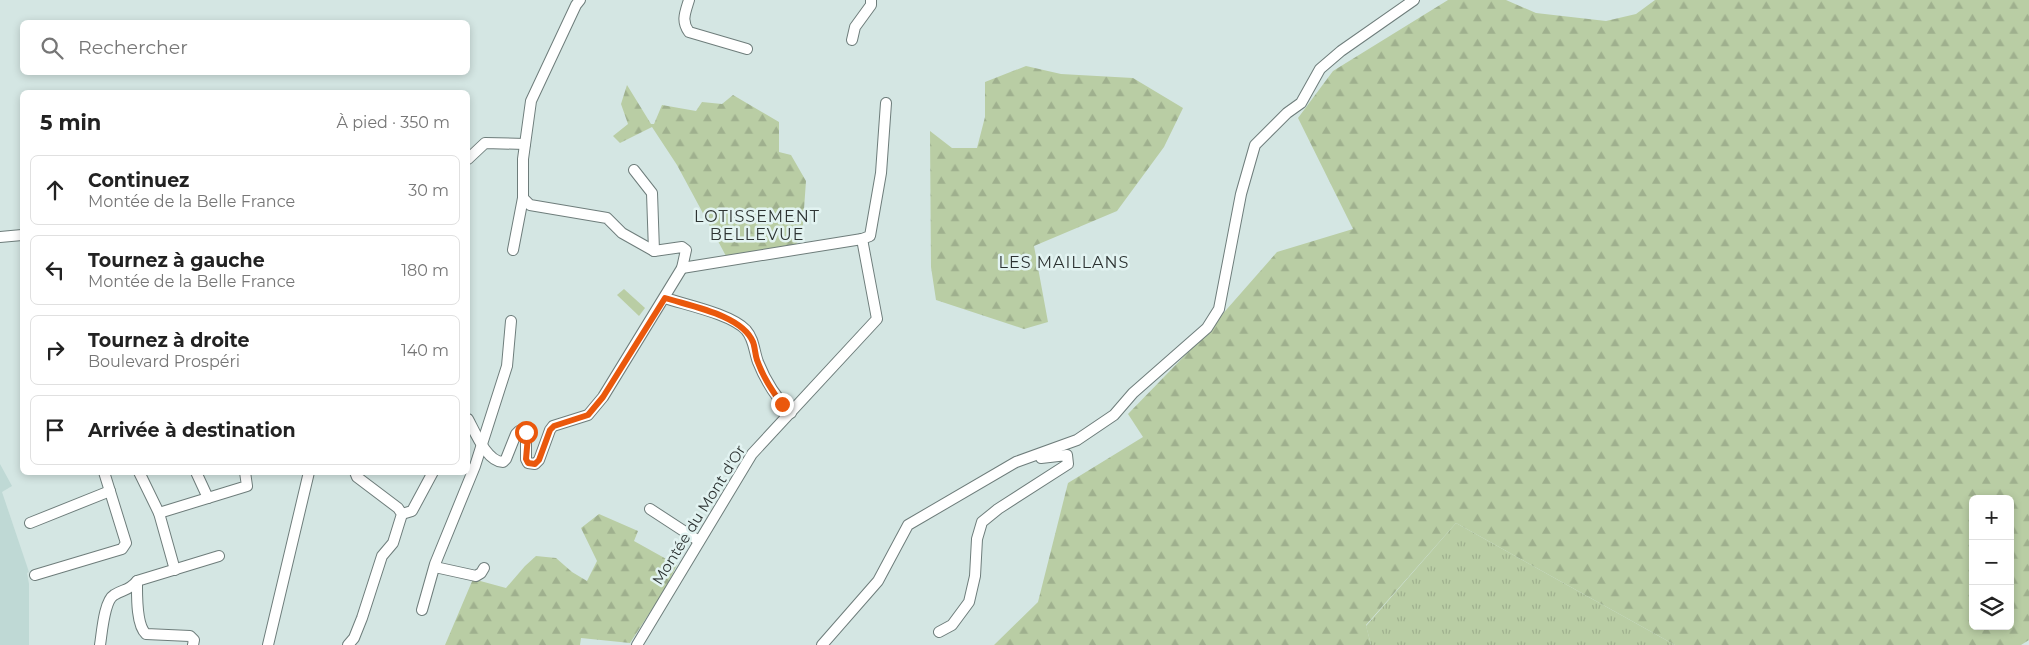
<!DOCTYPE html>
<html lang="fr">
<meta charset="utf-8">
<style>
body{margin:0;font-family:Montserrat,sans-serif;background:#f6f6f6;color:#222}
.controls{position:absolute;right:15px;bottom:15px;display:grid;overflow:hidden;border-radius:8px;box-shadow:0 2px 8px #0003}
.controls button{width:45px;height:45px;display:grid;place-items:center;padding:0;border:0;border-bottom:1px solid #e0e0e0;background:#fff;color:#222;font:25px sans-serif}
.stop{position:absolute;width:15px;height:15px;margin:-11px;border:4px solid #ea580c;border-radius:50%;background:#fff}
.stop.end{background:#ea580c;border-color:#fff;box-shadow:0 1px 5px #0008}
.list{margin:0;padding:0;list-style:none}
h2{display:flex;justify-content:space-between;align-items:center;height:65px;margin:0;padding:0 20px;font-size:21px}
h2 small{font-size:16px;font-weight:400;color:#767676}
.list li{display:grid;grid-template-columns:32px 1fr auto;gap:15px;align-items:center;box-sizing:border-box;height:70px;margin:0 10px 10px;padding:0 10px;border:1px solid #e0e0e0;border-radius:8px}
.list b{display:block;font-size:19px;white-space:nowrap}
.list p{margin:0;font-size:16px;white-space:nowrap;color:#767676}
.list em{font-size:16px;font-style:normal;color:#767676}
.icon{flex:none;width:28px;height:28px;fill:none;stroke:currentColor;stroke-width:2;stroke-linecap:round;stroke-linejoin:round}
.map{position:relative;flex:none;width:2029px;height:645px;overflow:hidden}
.search{position:absolute;background:#fff;box-shadow:0 2px 8px #0003;left:20px;top:20px;width:450px;height:55px;display:flex;align-items:center;gap:12px;box-sizing:border-box;padding:0 18px;border-radius:8px;color:#767676;font-size:19px}
.panel{position:absolute;background:#fff;box-shadow:0 2px 8px #0003;left:20px;top:90px;width:450px;height:385px;border-radius:8px}
.map>svg:first-child{display:block}
.built{fill:#bfd9d5}
.grass{fill:url(#grass-tufts)}
.forest{fill:url(#forest-firs);fill-rule:evenodd}
.pitch{fill:#b9cda4}
.lines{fill:none;stroke-linecap:round;stroke-linejoin:round}
.minor-casing{stroke:#6e7d7b;stroke-width:12}
.minor{stroke:#fff;stroke-width:10}
.route{stroke:#ea580c;stroke-width:6}
.labels{text-anchor:middle;stroke-width:5;stroke-linejoin:round;paint-order:stroke}
.street-label{font-size:15px;fill:#2d3332;stroke:#e2f3f1}
.neighbourhood-label{font-size:16px;letter-spacing:1px;fill:#2d3332;stroke:#e2f3f1}
</style>
<div class="map">
<svg width="2029" height="645" viewBox="0 0 2029 645">
<defs>
<pattern id="grass-tufts" width="24" height="20" patternUnits="userSpaceOnUse" patternTransform="scale(1.25)"><rect width="24" height="20" fill="#b9cda4"/><path d="M3 7l-1-3M5 7V3M7 7l1-3M15 17l-1-3M17 17v-4M19 17l1-3" fill="none" stroke="#9fb08e"/></pattern>
<pattern id="forest-firs" width="22" height="20" patternUnits="userSpaceOnUse" patternTransform="scale(1.25)"><rect width="22" height="20" fill="#b9cda4"/><path d="M5 1l3.5 6h-7zM16 11l3.5 6h-7z" fill="#9fb08e"/></pattern>
</defs>
<rect width="100%" height="100%" fill="#d4e6e3"/>
<path class="built" d="M0,464L12,486L2,492L29,572L27,573L29,584V645H0Z"/>
<path class="grass" d="M1456,523L1675,645H1371L1366,626Z"/>
<g class="forest">
<path d="M1448,0H1506L1536,13L1606,21L1636,14L1655,0H2029V640L2021,645H1675L1456,523L1366,625L1371,645H994L1038,602L1068,483L1143,437L1128,414L1198,342L1277,252L1353,229L1298,118L1333,71ZM1973,499H2010V626H1973Z"/>
<path d="M1026,66L1061,74L1133,78L1183,108L1164,147L1117,211L1034,246L1048,322L1024,329L936,300L931,267L930,131L952,148H977L985,117V82Z"/>
<path d="M627,85L651,124H654L662,105L696,111L702,102L722,104L733,95L779,122V152L791,155L806,181L802,237L796,244L726,256L677,165L652,127L620,143L613,136L628,124L621,104Z"/>
<path d="M599,514L638,531L634,541L677,565L665,589L630,643L581,638L580,645H445L473,579L506,588L525,566L536,556L556,558L572,572L587,581L597,561L581,528Z"/>
</g>
<path class="pitch" d="M624,289L645,308L639,316L617,295Z"/>
<g class="lines">
<defs>
<g id="minor">
<path d="M689,0C685,13 681,21 689,32L747,49"/>
<path d="M852,40L855,27L871,5V0"/>
<path d="M468,159L485,143L525,144"/>
<path d="M634,170L652,193L654,251"/>
<path d="M0,237L22,235"/>
<path d="M513,250L523,198"/>
<path d="M682,268L862,239L870,236L881,173L886,103"/>
<path d="M665,298C686,305 731,314 746,330C754,339 754,351 758,362C766,382 776,398 791,413"/>
<path d="M468,419C475,432 487,462 503,462L506,459L516,434L519,431L526,432V459L528,463L535,464L539,460L550,430L553,426L588,415L603,397L682,268L686,250L682,247L654,251L622,233L607,218L530,205L523,198V159L531,101L576,5L580,0"/>
<path d="M139,472L159,513L175,570"/>
<path d="M196,472L208,498"/>
<path d="M650,509L699,541"/>
<path d="M159,513L247,486L245,472"/>
<path d="M402,514L412,511L433,472"/>
<path d="M30,523L110,491"/>
<path d="M435,567L476,576L481,573L484,568"/>
<path d="M35,575L122,549L126,543L104,472"/>
<path d="M137,581C137,595 136,625 146,634L190,636L194,640L193,645"/>
<path d="M422,610L435,564L475,466L507,366L511,321"/>
<path d="M939,632L952,625L969,602L975,576L977,539L982,522L998,509L1068,464L1067,455L1041,458"/>
<path d="M100,645C102,633 104,601 114,595C123,589 129,591 137,581L219,556"/>
<path d="M268,645L309,472"/>
<path d="M348,645L354,638L362,618L382,556L393,543L402,514L398,508L357,477L355,472"/>
<path d="M637,645L752,454L877,319L862,239"/>
<path d="M822,645L878,581L908,525L1016,462L1077,440L1114,415L1133,393L1207,328L1219,309L1241,194L1255,145L1287,113L1301,103L1320,69L1341,51L1414,0"/>
</g>
</defs>
<use href="#minor" class="minor-casing"/>
<use href="#minor" class="minor"/>
</g>
<g class="lines">
<path class="route" d="M526,432L528,436L526,459L528,463L535,464L539,460L550,430L554,426L588,415L603,397L665,298C690,306 742,315 753,342C755,347 755,354 757,360C763,377 772,391 782,404"/>
</g>
<g class="labels">
<g class="street-label">
<text transform="translate(699 515) rotate(-58)" y="5">Montée du Mont d'Or</text>
</g>
<g class="neighbourhood-label">
<text x="757" y="222">LOTISSEMENT<tspan x="757" dy="18">BELLEVUE</tspan></text>
<text x="1064" y="268">LES MAILLANS</text>
</g>
</g>
</svg>
<div class="controls">
<button>+</button>
<button>−</button>
<button><svg class="icon" aria-label="layers" viewBox="0 0 24 24"><path d="M12 4l9 5-9 5-9-5zM3 14l9 5 9-5"/></svg></button>
</div>
<div class="stop" style="left:526px;top:432px"></div>
<div class="stop end" style="left:782px;top:404px"></div>
<div class="search"><svg class="icon" aria-label="search" viewBox="0 0 24 24"><circle cx="10" cy="10" r="6"/><path d="M15 15l6 6"/></svg>Rechercher</div>
<section class="panel">
<h2>5 min<small>À pied · 350 m</small></h2>
<ul class="list">
<li><svg class="icon" aria-label="ahead" viewBox="0 0 24 24"><path d="M12 20V5M6 11l6-6 6 6"/></svg><div><b>Continuez</b><p>Montée de la Belle France</p></div><em>30 m</em></li>
<li><svg class="icon" aria-label="left" viewBox="0 0 24 24"><path d="M17 20v-9H6M10 6l-5 5 5 5"/></svg><div><b>Tournez à gauche</b><p>Montée de la Belle France</p></div><em>180 m</em></li>
<li><svg class="icon" aria-label="right" viewBox="0 0 24 24"><path d="M7 20v-9h11M14 6l5 5-5 5"/></svg><div><b>Tournez à droite</b><p>Boulevard Prospéri</p></div><em>140 m</em></li>
<li><svg class="icon" aria-label="arrive" viewBox="0 0 24 24"><path d="M6 21V4h12l-3 4 3 4H6"/></svg><div><b>Arrivée à destination</b></div></li>
</ul>
</section>
</div>
